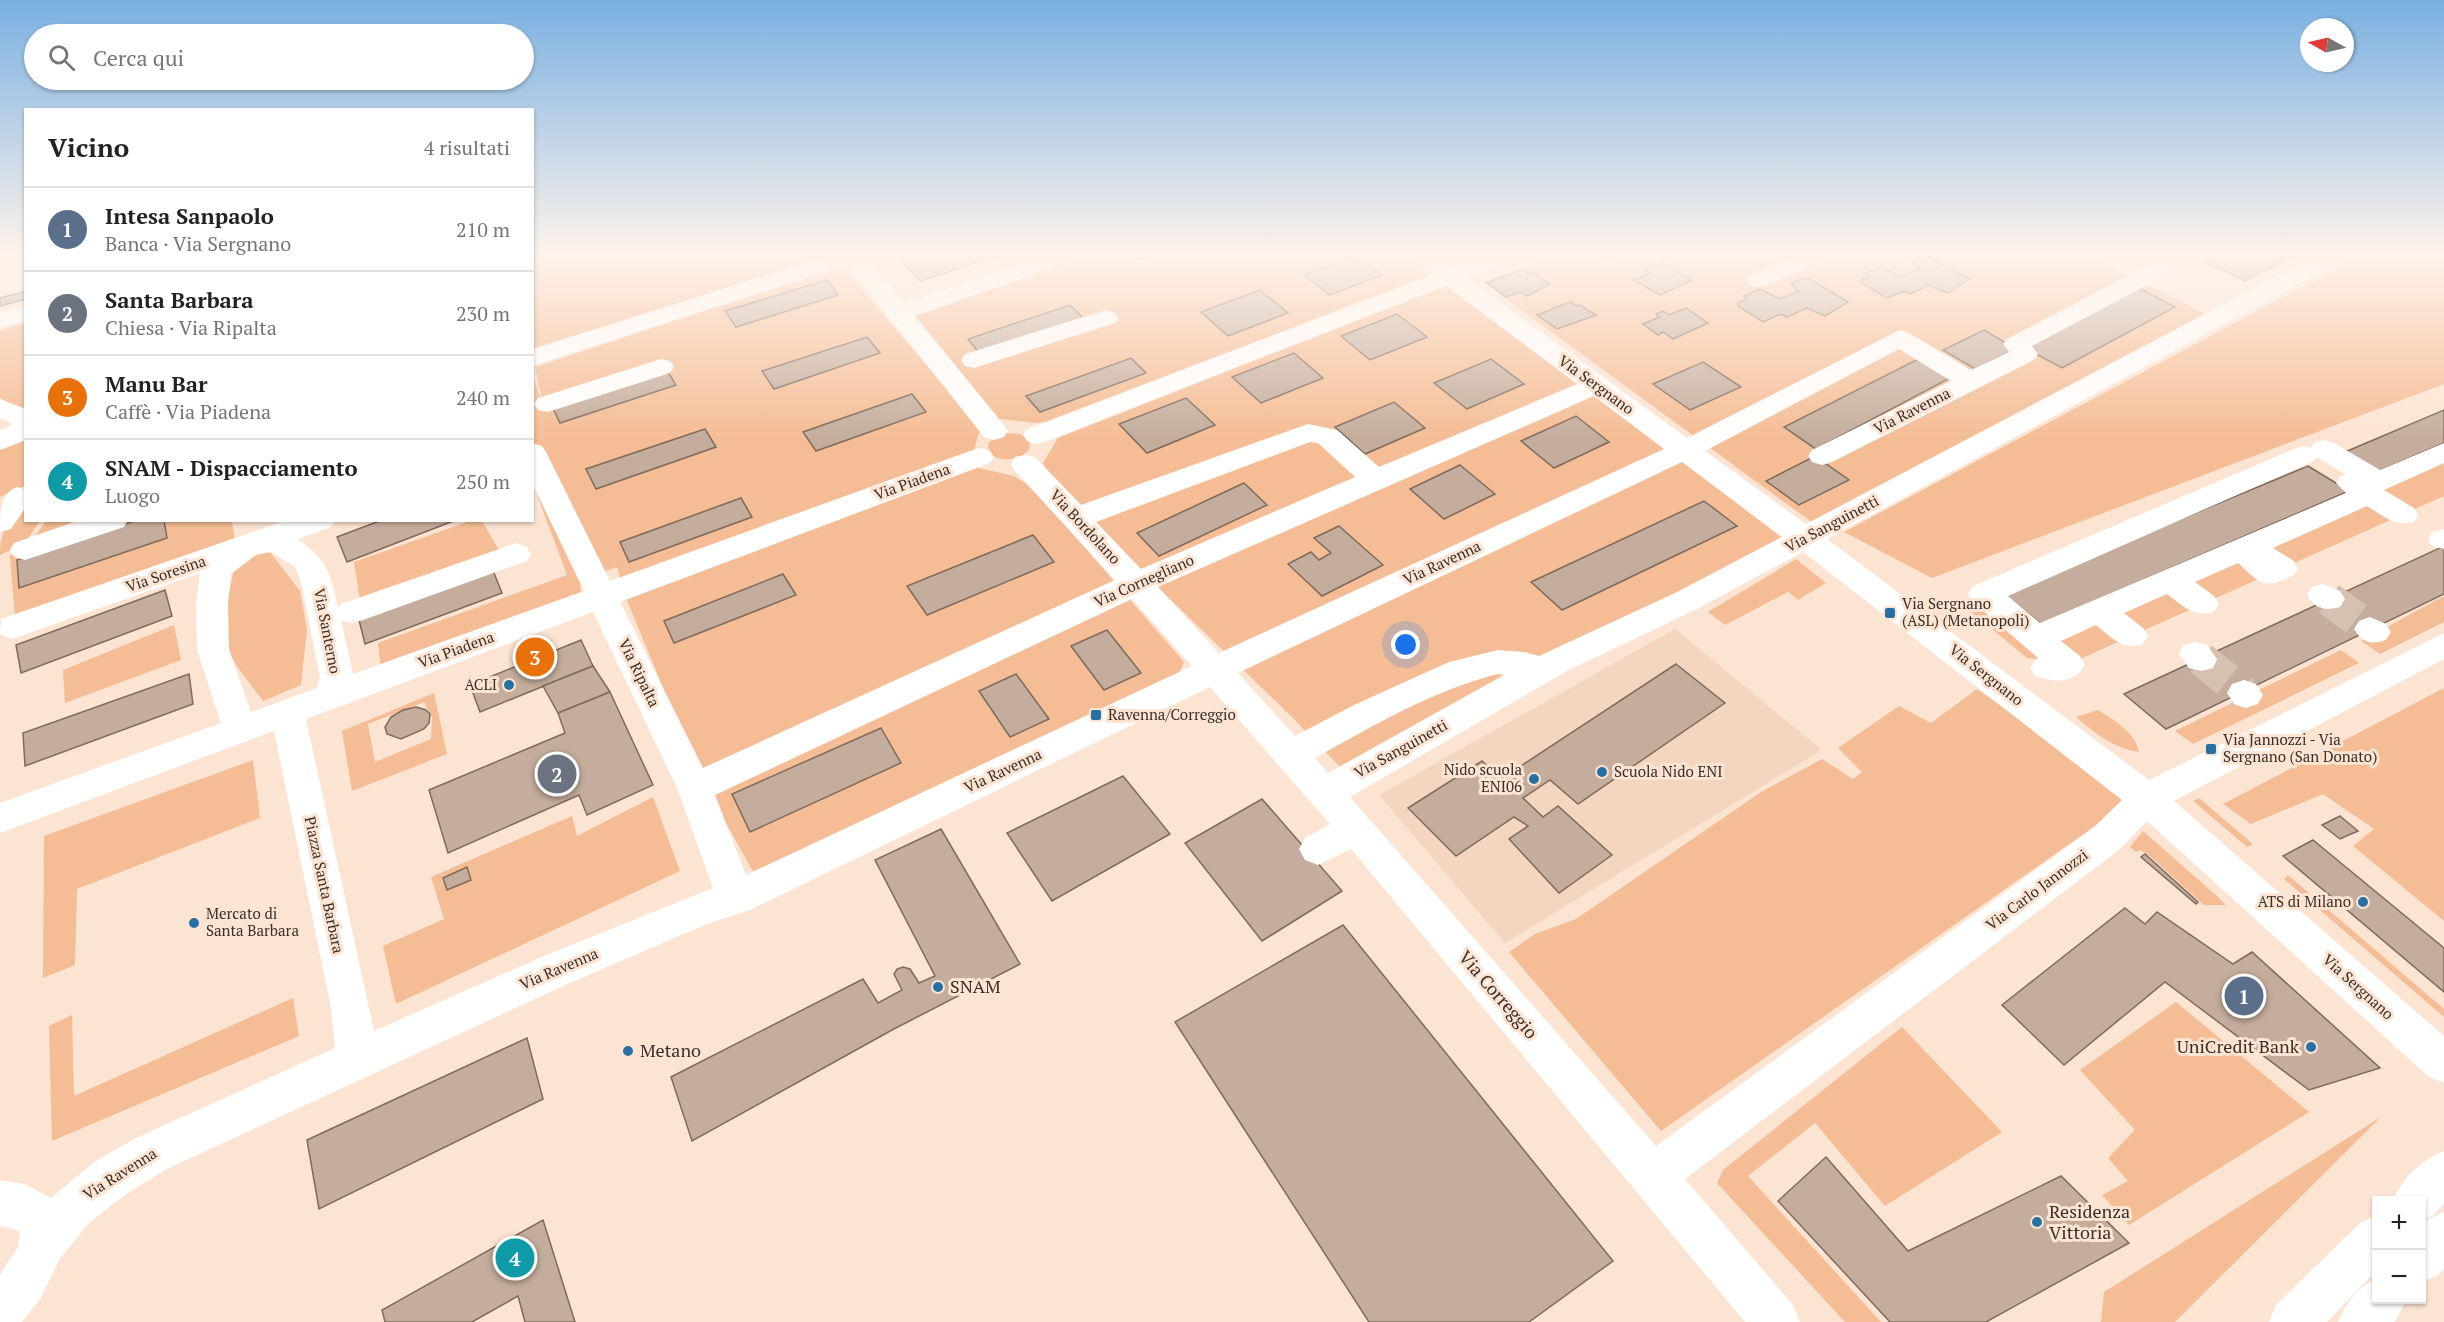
<!DOCTYPE html>
<html lang="it">
<meta charset="utf-8">
<style>
body{margin:0;font-family:"PT Serif",serif;background:#f6f6f6;color:#222}
.controls{position:absolute;right:18px;bottom:18px;display:grid;overflow:hidden;border-radius:0px;box-shadow:0 2px 4px #0004}
.controls button{width:54px;height:54px;display:grid;place-items:center;padding:0;border:0;border-bottom:2px solid #e0e0e0;background:#fff;color:#222;font:30px sans-serif}
.compass{position:absolute;left:2300px;top:18px;width:54px;height:54px;border-radius:50%;background:#fff;box-shadow:0 2px 4px #0004;rotate:278deg}
.you{position:absolute;left:1406px;top:645px;width:21px;height:21px;margin:-15px;border:4px solid #fff;border-radius:50%;background:#1a73e8;box-shadow:0 0 0 9px #1a73e833}
.badge{display:grid;place-items:center;width:39px;height:39px;border-radius:50%;background:#d93025;color:#fff;font-size:20px;font-weight:700}
.pin{position:absolute;translate:-50% -50%;border:3px solid #fff;box-shadow:0 2px 6px #0006}
.list{margin:0;padding:0;list-style:none}
h2{display:flex;justify-content:space-between;align-items:center;height:78px;margin:0;padding:0 24px;font-size:26px}
h2 small{font-size:20px;font-weight:400;color:#767676}
.list li{display:grid;grid-template-columns:39px 1fr auto;gap:18px;align-items:center;box-sizing:border-box;height:84px;padding:0 24px;border-top:2px solid #e0e0e0}
.list b{display:block;font-size:22px;white-space:nowrap}
.list p{margin:0;font-size:20px;white-space:nowrap;color:#767676}
.list em{font-size:20px;font-style:normal;color:#767676}
.icon{flex:none;width:33px;height:33px;fill:none;stroke:currentColor;stroke-width:2;stroke-linecap:round;stroke-linejoin:round}
.map{position:relative;flex:none;width:2444px;height:1322px;overflow:hidden}
.search{position:absolute;background:#fff;box-shadow:0 2px 4px #0004;left:24px;top:24px;width:510px;height:66px;display:flex;align-items:center;gap:15px;box-sizing:border-box;padding:0 21px;border-radius:33px;color:#767676;font-size:22px}
.panel{position:absolute;background:#fff;box-shadow:0 2px 4px #0004;left:24px;top:108px;width:510px;height:414px;border-radius:0px}
.map>svg:first-child{display:block}
.built{fill:#f4d5c0}
.green{fill:#f4bd95;fill-rule:evenodd}
.building{fill:#c4ad9c;stroke:#7f6a5b;stroke-width:1.5}
.lines{fill:none;stroke-linecap:round;stroke-linejoin:round}
.minor-tunnel{stroke:#d5c0b1;stroke-width:34;stroke-dasharray:34 17;stroke-linecap:butt}
.minor{fill:#fff;fill-rule:evenodd}
.poi-dot{fill:#2770a4;stroke:#fce4d3;stroke-width:2}
.labels{text-anchor:middle;stroke-width:6;stroke-linejoin:round;paint-order:stroke}
.street-label{font-size:15px;fill:#392f29;stroke:#fce4d3}
.poi-label{font-size:15px;fill:#392f29;stroke:#fce4d3;text-anchor:start}
.near-poi-label{font-size:18px;fill:#392f29;stroke:#fce4d3;text-anchor:start}
.near-street-label{font-size:18px;fill:#392f29;stroke:#fce4d3}
</style>
<div class="map">
<svg width="2444" height="1322" viewBox="0 0 2444 1322">
<rect width="100%" height="100%" fill="#fce4d3"/>
<path class="built" d="M1675,629L1822,750L1505,943L1379,795Z"/>
<g class="green">
<path d="M532,253H833L817,261L533,358Z"/>
<path d="M1085,253H1406L1434,274L1060,420L1036,423L999,419L909,313Z"/>
<path d="M1562,253H2086L2205,314L1813,523L1483,282Z"/>
<path d="M2366,253H2444V384L1932,578L1844,532Z"/>
<path d="M841,265L980,428L970,466L1014,476L1035,490L1184,662L1178,676L755,875L699,775L626,598L617,567L580,580L581,597L381,669L378,643L567,575L533,484V378L542,401L535,367Z"/>
<path d="M1451,283L1785,540L1341,768L1292,717L1051,484L1043,463L1058,438Z"/>
<path d="M25,323V413L0,398V331Z"/>
<path d="M1007,433L1020,434L1029,440L1030,448C1021,461 1005,462 992,456L988,447L989,442Z"/>
<path d="M25,435V486L0,497V447Z"/>
<path d="M2444,449V496L2071,663L2027,658L1970,611L2006,596L2042,624Z"/>
<path d="M25,497L26,520L40,521L24,544L0,555C0,530 10,517 25,497Z"/>
<path d="M46,521H232L235,541L15,618L10,556L34,538Z"/>
<path d="M470,521H482L500,552L360,600L354,562Z"/>
<path d="M266,547L300,591L307,629L301,685L263,701C254,688 243,676 235,663C218,632 229,590 237,558Z"/>
<path d="M1796,559L1826,583L1798,600L1788,592L1725,625L1708,612Z"/>
<path d="M2444,596V622L2380,654L2361,641Z"/>
<path d="M174,625L181,660L65,703L63,670Z"/>
<path d="M2341,650L2359,663L2193,744L2175,731Z"/>
<path d="M2444,688V921L2353,846L2374,829L2323,794L2251,824L2223,804Z"/>
<path d="M1977,689L2132,800L1661,1131L1509,952L1535,934L1576,919L1761,792L1822,759L1853,779L1862,772L1838,748L1899,706L1931,723Z"/>
<path d="M434,693L447,754L352,791L342,731ZM424,702L432,717L431,739L375,762L368,724Z"/>
<path d="M2098,710C2115,721 2135,732 2139,752C2113,748 2096,734 2076,717Z"/>
<path d="M253,760L260,818L77,889L75,965L43,978L44,836Z"/>
<path d="M653,797L680,871L396,1004L383,946L444,919L431,877L572,816L577,836Z"/>
<path d="M2199,798L2253,844L2247,847L2193,801Z"/>
<path d="M2143,831L2218,897L2226,905H2204L2151,857L2141,850L2136,852L2130,847Z"/>
<path d="M2288,875L2444,1009V1017L2284,879Z"/>
<path d="M293,998L299,1036L52,1141L49,1026L72,1015L74,1096Z"/>
<path d="M2176,1002L2309,1112L2129,1225L2102,1195L2128,1181L2108,1158L2135,1130L2080,1070Z"/>
<path d="M1902,1027L2002,1132L1885,1206L1815,1123L1748,1176L1881,1322H1845L1717,1183L1723,1170Z"/>
<path d="M2381,1117L2175,1322H2101L2104,1292Z"/>
</g>
<g class="building">
<path d="M915,253H1006L920,281L898,258Z"/>
<path d="M1129,253H1165L1138,260Z"/>
<path d="M1589,253H1627L1608,260L1598,253L1594,255Z"/>
<path d="M2219,253H2299L2245,281L2202,261Z"/>
<path d="M1356,256L1382,275L1330,295L1304,275Z"/>
<path d="M1922,257H1929L1969,279L1948,293L1929,285L1910,294L1904,291L1887,298L1862,283L1861,280L1869,277L1866,273L1881,267L1901,277L1919,269L1911,262Z"/>
<path d="M1662,262L1692,280L1660,295L1634,280L1650,273L1645,270Z"/>
<path d="M1522,269L1529,274L1534,273L1550,284L1527,296L1521,292L1506,297L1487,283Z"/>
<path d="M1803,278L1810,279L1848,302L1825,316L1807,308L1787,317L1781,314L1763,322L1738,306V303L1747,299L1744,296L1760,289L1780,299L1799,291L1791,284Z"/>
<path d="M827,280L838,295L736,327L725,311Z"/>
<path d="M2137,287L2175,307L2062,368L2023,347Z"/>
<path d="M1260,290L1288,313L1228,336L1201,312Z"/>
<path d="M26,291V299L0,306V298Z"/>
<path d="M1570,302L1577,306L1580,305L1596,315L1557,329L1537,315Z"/>
<path d="M1070,305L1084,319L980,354L968,339Z"/>
<path d="M1686,308L1708,323L1673,339L1663,332L1658,335L1643,324L1659,317L1656,314L1663,311L1669,315Z"/>
<path d="M1397,314L1427,337L1370,360L1341,336Z"/>
<path d="M1984,330L2016,349L1975,369L1943,350Z"/>
<path d="M867,337L880,353L774,389L762,371Z"/>
<path d="M1294,353L1323,378L1261,403L1232,377Z"/>
<path d="M1131,358L1146,373L1040,412L1026,396Z"/>
<path d="M1491,359L1524,384L1467,409L1434,383Z"/>
<path d="M1918,359L1950,378L1816,449L1784,427Z"/>
<path d="M1703,362L1741,387L1690,410L1653,384Z"/>
<path d="M665,367L676,385L560,423L551,404Z"/>
<path d="M912,394L926,412L816,451L803,432Z"/>
<path d="M1186,398L1215,425L1147,453L1119,424Z"/>
<path d="M1394,402L1425,428L1365,454L1335,427Z"/>
<path d="M2444,410V443L2370,475L2338,455Z"/>
<path d="M1576,416L1609,442L1554,468L1521,441Z"/>
<path d="M705,429L716,447L596,489L586,469Z"/>
<path d="M1815,456L1849,480L1799,505L1766,481Z"/>
<path d="M1460,465L1495,494L1444,519L1410,489Z"/>
<path d="M2308,466L2349,491L2041,624L2003,593Z"/>
<path d="M1244,483L1267,505L1159,556L1137,533Z"/>
<path d="M741,498L752,517L629,562L620,542Z"/>
<path d="M1704,501L1737,526L1562,610L1531,582Z"/>
<path d="M137,520H164L167,538L19,588L17,560Z"/>
<path d="M382,520H456L347,562L337,537Z"/>
<path d="M1339,526L1383,565L1322,596L1288,564L1311,552L1319,560L1331,553L1314,538Z"/>
<path d="M1033,535L1054,562L927,615L907,586Z"/>
<path d="M2444,546V594L2166,729L2124,694Z"/>
<path d="M492,568L502,593L365,644L358,616Z"/>
<path d="M783,574L796,595L674,643L664,621Z"/>
<path d="M165,590L172,616L21,673L16,645Z"/>
<path d="M1107,630L1141,673L1104,690L1071,646Z"/>
<path d="M581,640L593,666L480,712L470,685Z"/>
<path d="M1676,664L1725,703L1578,804L1550,780L1523,798L1543,817L1558,806L1612,855L1559,893L1509,839L1528,826L1514,817L1456,856L1408,808L1482,761L1501,779Z"/>
<path d="M593,666L610,692L558,713L543,686Z"/>
<path d="M189,674L193,704L25,766L23,733Z"/>
<path d="M1016,674L1049,719L1010,737L979,691Z"/>
<path d="M610,692L653,785L587,815L579,795L448,853L429,790L565,733L558,713Z"/>
<path d="M416,707L426,710L430,714L429,723L424,729L401,739L387,734L385,727L391,717L403,710Z"/>
<path d="M881,728L901,763L750,832L732,794Z"/>
<path d="M1123,776L1170,834L1052,901L1007,833Z"/>
<path d="M1262,799L1342,891L1262,941L1185,843Z"/>
<path d="M2340,816L2358,831L2340,839L2322,825Z"/>
<path d="M941,829L1020,964L892,1030L692,1141L671,1077L863,979L878,1003L902,990L894,974L897,969L903,967L910,969L919,983L935,976L875,860Z"/>
<path d="M2313,840L2444,948V992L2283,856Z"/>
<path d="M2145,854L2198,902L2196,904L2141,857Z"/>
<path d="M467,867L471,880L447,890L443,878Z"/>
<path d="M2125,908L2145,924L2157,912L2233,964L2252,952L2380,1068L2309,1090L2165,982L2064,1065L2002,1005Z"/>
<path d="M1343,925L1613,1261L1529,1322H1369L1175,1022Z"/>
<path d="M527,1038L543,1099L319,1209L307,1140Z"/>
<path d="M1826,1157L1908,1251L2061,1176L2129,1243L1986,1322H1890L1778,1201Z"/>
<path d="M543,1220L575,1322H525L518,1296L472,1322H385L382,1310Z"/>
</g>
<g class="lines">
<g class="minor-tunnel">
<path d="M2329,599L2370,629"/>
<path d="M2201,659L2244,693"/>
</g>
<g class="minor">
<path d="M837,253H872L868,258L904,303L1051,253H1085L1081,258L915,316L1004,425L1008,431L1004,437L994,440L984,437L848,265L532,366V349Z"/>
<path d="M1405,253H1432L1452,267L1491,253H1523L1519,258L1467,278L1687,438L1900,330L1909,333L1971,370L2009,352L2003,344L2007,339L2150,264L2159,262L2168,264L2171,269L2168,274L2032,346L2038,354L2034,360L1832,462L1822,465L1812,462L1808,456L1812,450L1951,381L1899,349L1705,451L1806,524L2321,253H2350L2346,258L1827,539L2149,780L2444,633V659L2174,801L2444,1036V1083L2429,1077L2147,821L2119,850L1685,1179L1793,1305L1800,1322H1745L1351,849L1318,865L1305,860L1299,849L1305,838L1330,824L1210,687L750,910L707,924L572,982L167,1169L126,1194L89,1223L59,1260L41,1298L22,1322H0V1275L18,1247L20,1231L0,1226V1180L24,1184L51,1198L94,1162L136,1138L335,1048L331,1008L274,731L0,833V803L221,723L197,650L196,603L200,573L12,639L0,634L1,619L287,520H335L331,527L298,539C327,560 331,574 338,608L341,604L505,547L516,543L527,547L531,554L527,561L363,620L352,623L341,620L353,674L584,591L532,483V443L542,446L546,452L610,581L970,451L980,448L990,451L994,457L990,463L620,602L703,768L1115,580L1015,471L1011,464L1015,457L1025,455L1035,457L1081,505L1308,424L1337,430L1379,467L1577,384L1446,286L1047,441L1037,444L1027,441L1023,435L1027,429L1431,275ZM1594,396L1664,449L1219,653L1158,587ZM1310,442L1318,443L1355,477L1141,569L1096,522ZM1682,462L1782,537L1675,593L1539,656L1524,652L1498,650L1449,662L1354,705L1295,736L1238,673ZM271,552L295,567L301,582L320,677L317,688L251,712L229,650L228,603L231,574L256,555ZM1803,552L2122,800L2093,828L1656,1146L1350,797L1567,671L1697,609ZM1132,599L1192,666L746,875L715,795ZM593,612L677,788L713,888L544,956L374,1031L306,719ZM1498,674L1504,675L1328,773L1315,758C1373,726 1433,690 1498,674Z"/>
<path d="M1803,253H1834L1830,258L1767,285L1758,287L1749,285L1746,280L1749,275Z"/>
<path d="M26,305V320L0,328V312Z"/>
<path d="M1106,310L1115,313L1119,318L1115,323L974,368L965,366L961,360L965,354Z"/>
<path d="M661,359L670,361L674,367L670,373L548,412L538,410L534,404L538,398Z"/>
<path d="M0,399L26,409V440L0,450V430L13,424L0,418Z"/>
<path d="M2324,440L2334,443L2380,470L2444,443V463L2384,490L2414,508L2418,515L2414,522C2395,527 2383,516 2367,506L2273,548L2294,561L2298,569C2294,577 2291,576 2283,580C2262,590 2254,577 2238,563L2195,582L2214,596L2219,604L2214,612C2194,618 2183,606 2167,594L2124,613L2143,628L2148,636L2143,644C2123,651 2112,638 2096,625L2061,641L2080,656L2085,665C2073,685 2054,682 2035,676L2030,667L2038,658L1973,602L1968,594L1973,586L2294,449L2304,446L2311,448L2314,443ZM2317,457L2346,475L2341,476L2336,483L2346,493L2040,623L2008,596L2314,461Z"/>
<path d="M17,487L26,490V507L11,529L0,532C0,513 0,493 17,487Z"/>
<path d="M80,520H128L124,527L25,560L14,557L10,550L14,543Z"/>
<path d="M2443,529H2444V549L2432,546L2428,539L2432,532Z"/>
<path d="M2323,584L2340,591L2345,599L2340,607C2325,611 2315,609 2307,595L2312,587Z"/>
<path d="M2370,617L2386,624L2391,632L2386,640C2372,645 2362,643 2354,629L2359,621Z"/>
<path d="M2195,642L2207,645L2217,659L2213,668L2201,671L2189,668L2179,654L2183,645Z"/>
<path d="M2244,680L2256,684L2263,695L2258,704L2246,708L2234,704L2227,693L2232,684Z"/>
<path d="M2444,1151V1204L2432,1216L2422,1220V1200H2393C2403,1177 2421,1160 2444,1151Z"/>
<path d="M2444,1212V1269L2438,1275L2422,1282V1226L2428,1219Z"/>
<path d="M2376,1216V1271L2327,1322H2269L2276,1305L2360,1223Z"/>
<path d="M2376,1279V1300H2406L2395,1322H2338C2346,1303 2357,1287 2376,1279Z"/>
</g>
</g>
<linearGradient id="sky" x2="0" y2="1"><stop stop-color="#79b0e1"/><stop offset="0.58" stop-color="#fef3eb"/><stop offset="1" stop-color="#fef3eb" stop-opacity="0"/></linearGradient>
<rect width="2444" height="438" fill="url(#sky)"/>
<g class="poi-dot">
<rect x="1884" y="607" width="12" height="12" rx="3"/>
<circle cx="509" cy="685" r="6"/>
<rect x="1090" y="709" width="12" height="12" rx="3"/>
<rect x="2205" y="743" width="12" height="12" rx="3"/>
<circle cx="1602" cy="772" r="6"/>
<circle cx="1534" cy="779" r="6"/>
<circle cx="2363" cy="902" r="6"/>
<circle cx="194" cy="923" r="6"/>
<circle cx="938" cy="987" r="6"/>
<circle cx="2311" cy="1047" r="6"/>
<circle cx="628" cy="1051" r="6"/>
<circle cx="2037" cy="1222" r="6"/>
</g>
<g class="labels">
<g class="street-label">
<text transform="translate(1596 385) rotate(36)" y="5">Via Sergnano</text>
<text transform="translate(1912 411) rotate(-27)" y="5">Via Ravenna</text>
<text transform="translate(912 482) rotate(-20)" y="5">Via Piadena</text>
<text transform="translate(1832 524) rotate(-28)" y="5">Via Sanguinetti</text>
<text transform="translate(1085 527) rotate(47)" y="5">Via Bordolano</text>
<text transform="translate(1442 563) rotate(-25)" y="5">Via Ravenna</text>
<text transform="translate(166 574) rotate(-19)" y="5">Via Soresina</text>
<text transform="translate(1144 581) rotate(-24)" y="5">Via Cornegliano</text>
<text transform="translate(327 631) rotate(79)" y="5">Via Santerno</text>
<text transform="translate(456 650) rotate(-20)" y="5">Via Piadena</text>
<text transform="translate(639 673) rotate(64)" y="5">Via Ripalta</text>
<text transform="translate(1986 675) rotate(38)" y="5">Via Sergnano</text>
<text transform="translate(1401 749) rotate(-29)" y="5">Via Sanguinetti</text>
<text transform="translate(1003 771) rotate(-25)" y="5">Via Ravenna</text>
<text transform="translate(324 885) rotate(78)" y="5">Piazza Santa Barbara</text>
<text transform="translate(2037 890) rotate(-37)" y="5">Via Carlo Jannozzi</text>
<text transform="translate(559 969) rotate(-23)" y="5">Via Ravenna</text>
<text transform="translate(2358 987) rotate(42)" y="5">Via Sergnano</text>
<text transform="translate(120 1174) rotate(-32)" y="5">Via Ravenna</text>
</g>
<g class="poi-label">
<text x="1902" y="609">Via Sergnano<tspan x="1902" dy="17">(ASL) (Metanopoli)</tspan></text>
<text x="497" y="690" text-anchor="end">ACLI</text>
<text x="1108" y="720">Ravenna/Correggio</text>
<text x="2223" y="745">Via Jannozzi - Via<tspan x="2223" dy="17">Sergnano (San Donato)</tspan></text>
<text x="1522" y="775" text-anchor="end">Nido scuola<tspan x="1522" dy="17">ENI06</tspan></text>
<text x="1614" y="777">Scuola Nido ENI</text>
<text x="2351" y="907" text-anchor="end">ATS di Milano</text>
<text x="206" y="919">Mercato di<tspan x="206" dy="17">Santa Barbara</tspan></text>
</g>
<g class="near-poi-label">
<text x="950" y="993">SNAM</text>
<text x="2299" y="1053" text-anchor="end">UniCredit Bank</text>
<text x="640" y="1057">Metano</text>
<text x="2049" y="1218">Residenza<tspan x="2049" dy="21">Vittoria</tspan></text>
</g>
<g class="near-street-label">
<text transform="translate(1498 995) rotate(49)" y="6">Via Correggio</text>
</g>
</g>
</svg>
<div class="controls">
<button>+</button>
<button>−</button>
</div>
<svg class="compass" viewBox="-18 -18 36 36"><path d="M0-13l5 13h-10z" fill="#e53935"/><path d="M0 13l5-13h-10z" fill="#767676"/></svg>
<div class="you"></div>
<div class="pin badge" style="left:2244px;top:996px;background:#5c6f8a">1</div>
<div class="pin badge" style="left:557px;top:774px;background:#6b7280">2</div>
<div class="pin badge" style="left:535px;top:657px;background:#e8710a">3</div>
<div class="pin badge" style="left:515px;top:1258px;background:#0f9aa8">4</div>
<div class="search"><svg class="icon" aria-label="search" viewBox="0 0 24 24"><circle cx="10" cy="10" r="6"/><path d="M15 15l6 6"/></svg>Cerca qui</div>
<section class="panel">
<h2>Vicino<small>4 risultati</small></h2>
<ul class="list">
<li><span class="badge" style="background:#5c6f8a">1</span><div><b>Intesa Sanpaolo</b><p>Banca · Via Sergnano</p></div><em>210 m</em></li>
<li><span class="badge" style="background:#6b7280">2</span><div><b>Santa Barbara</b><p>Chiesa · Via Ripalta</p></div><em>230 m</em></li>
<li><span class="badge" style="background:#e8710a">3</span><div><b>Manu Bar</b><p>Caffè · Via Piadena</p></div><em>240 m</em></li>
<li><span class="badge" style="background:#0f9aa8">4</span><div><b>SNAM - Dispacciamento</b><p>Luogo</p></div><em>250 m</em></li>
</ul>
</section>
</div>
